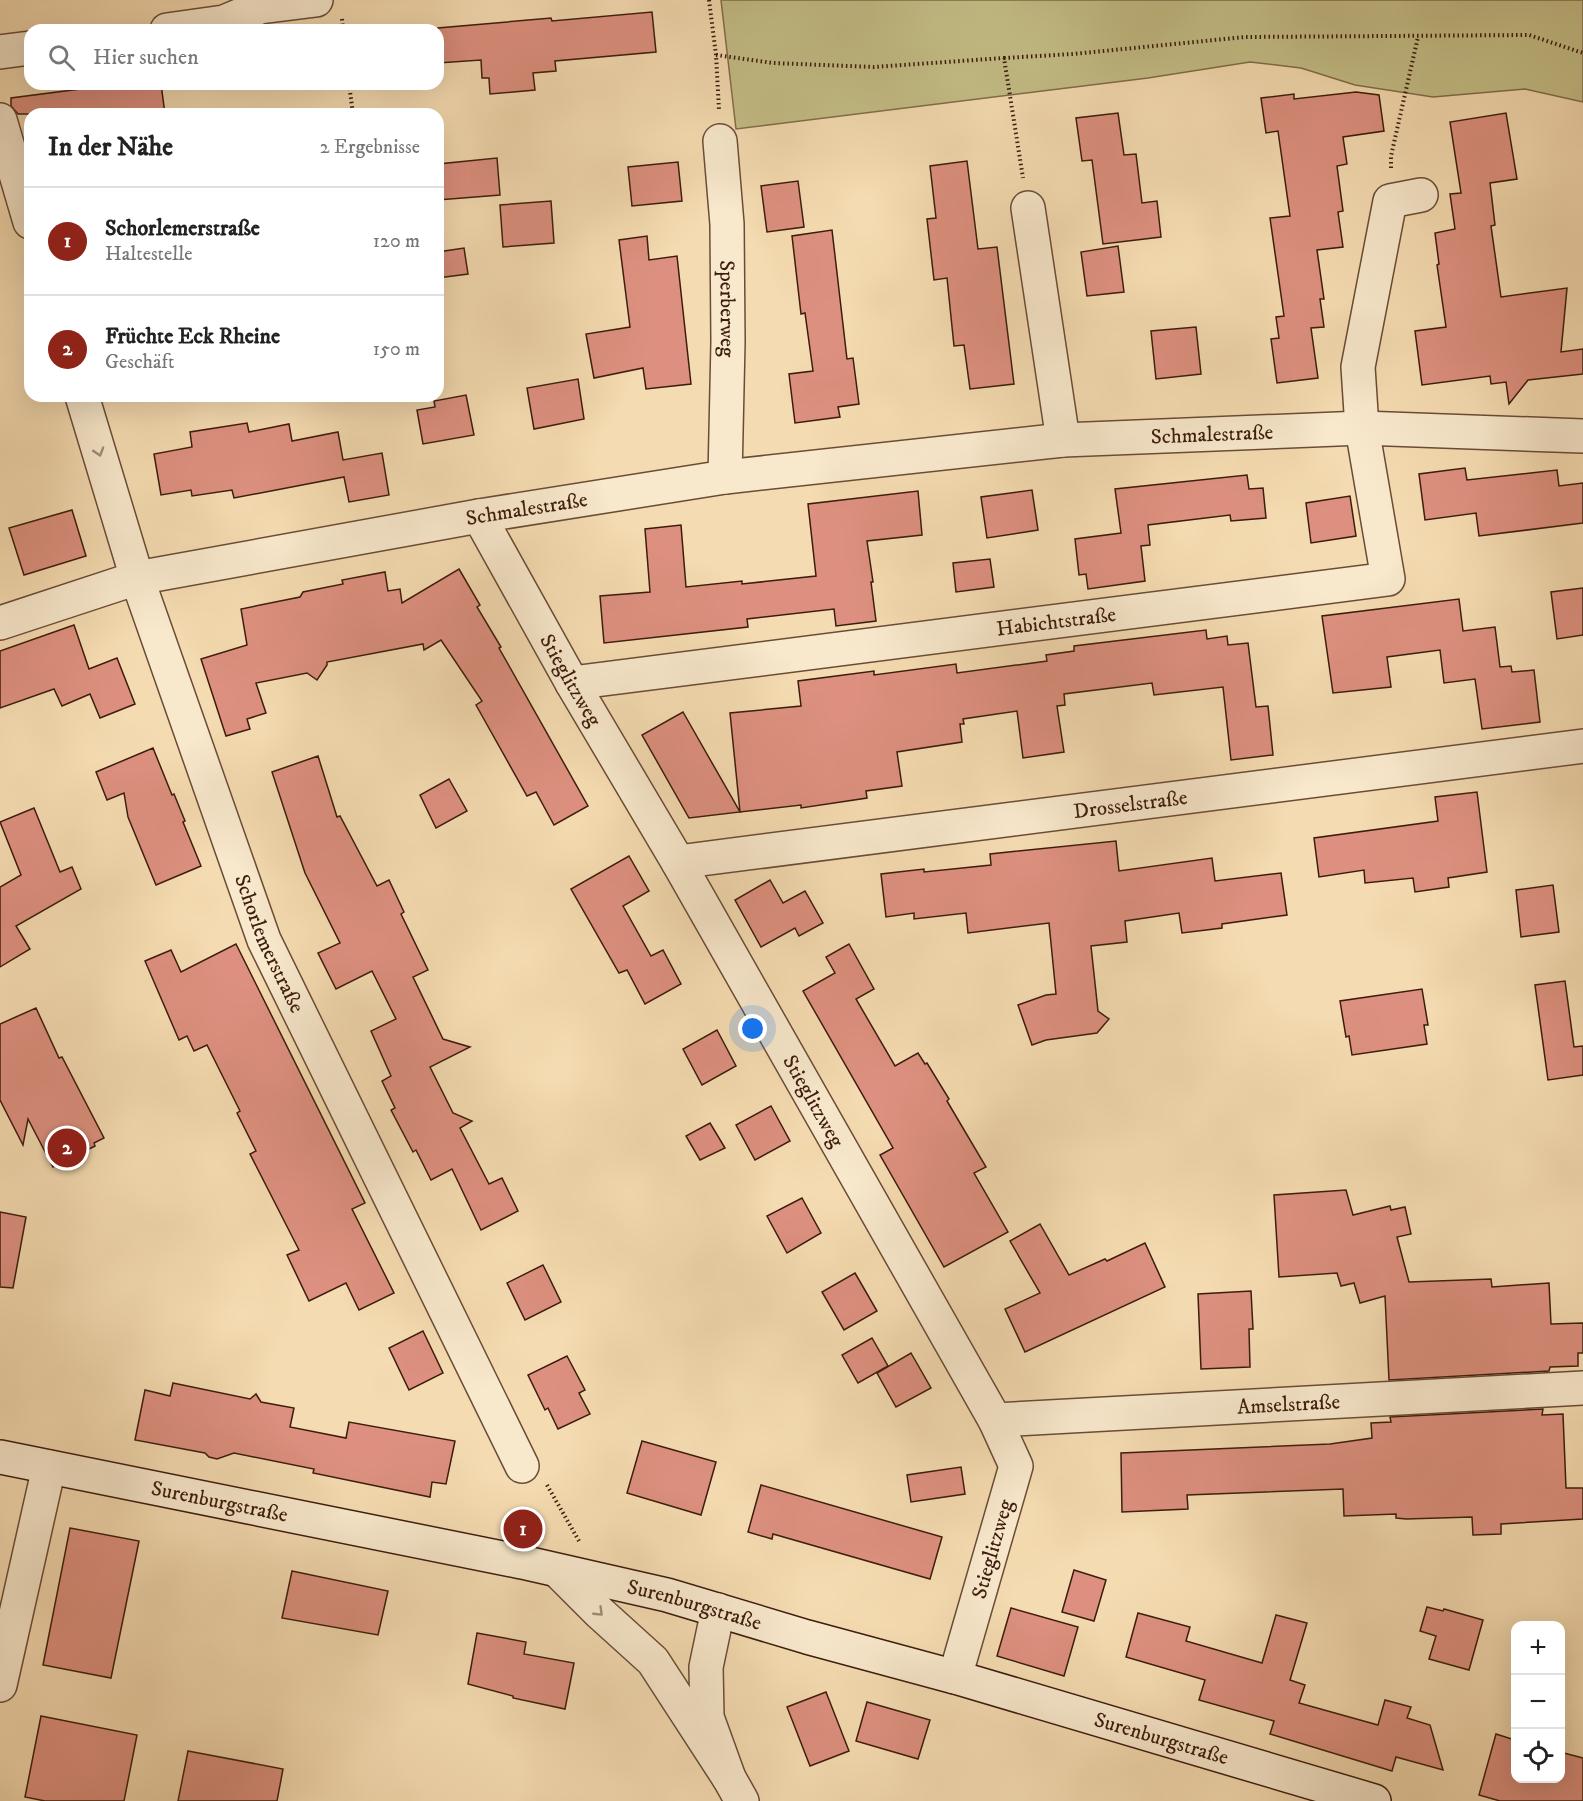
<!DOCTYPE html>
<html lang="de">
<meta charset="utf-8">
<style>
body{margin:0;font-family:"IM FELL DW Pica",serif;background:#f2f2f2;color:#222}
.controls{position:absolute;right:18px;bottom:18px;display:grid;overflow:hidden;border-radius:12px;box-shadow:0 6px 24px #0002}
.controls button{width:54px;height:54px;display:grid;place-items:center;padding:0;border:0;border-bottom:2px solid #e0e0e0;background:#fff;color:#222;font:30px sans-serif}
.you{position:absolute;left:753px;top:1029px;width:21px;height:21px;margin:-15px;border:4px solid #fff;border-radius:50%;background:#1a73e8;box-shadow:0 0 0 9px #1a73e833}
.badge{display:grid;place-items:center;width:39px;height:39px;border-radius:50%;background:#8f2418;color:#fff;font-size:20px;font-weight:700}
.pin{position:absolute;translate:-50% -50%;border:3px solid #fff;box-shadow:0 2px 6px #0006}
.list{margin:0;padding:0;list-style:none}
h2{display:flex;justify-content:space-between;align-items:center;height:78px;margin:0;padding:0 24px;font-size:26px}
h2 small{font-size:20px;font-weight:400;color:#767676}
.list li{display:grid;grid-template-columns:39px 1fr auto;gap:18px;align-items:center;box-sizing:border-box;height:108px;padding:0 24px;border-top:2px solid #e0e0e0}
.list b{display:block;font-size:22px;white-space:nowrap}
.list p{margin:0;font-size:20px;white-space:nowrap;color:#767676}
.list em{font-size:20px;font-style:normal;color:#767676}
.icon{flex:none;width:33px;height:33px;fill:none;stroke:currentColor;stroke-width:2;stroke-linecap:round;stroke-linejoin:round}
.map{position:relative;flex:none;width:1583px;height:1801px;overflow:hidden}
.search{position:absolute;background:#fff;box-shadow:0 6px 24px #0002;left:24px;top:24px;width:420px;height:66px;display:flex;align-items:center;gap:15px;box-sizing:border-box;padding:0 21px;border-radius:18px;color:#767676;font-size:22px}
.panel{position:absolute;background:#fff;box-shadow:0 6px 24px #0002;left:24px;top:108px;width:420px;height:294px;border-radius:18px}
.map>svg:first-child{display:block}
.green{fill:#c4be87;stroke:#806d4a;stroke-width:1.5}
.building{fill:#dd907f;stroke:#3c1c0d;stroke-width:1.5}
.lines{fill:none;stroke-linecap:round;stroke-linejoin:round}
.street-casing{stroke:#6a4c36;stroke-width:36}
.secondary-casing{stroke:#3c1c0d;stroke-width:36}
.path{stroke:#3c1c0d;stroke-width:4;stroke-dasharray:1.5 3;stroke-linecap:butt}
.street{stroke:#f8e8cc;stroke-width:33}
.secondary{stroke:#f8e8cc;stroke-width:33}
.oneway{stroke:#a38c76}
.labels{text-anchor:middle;stroke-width:4.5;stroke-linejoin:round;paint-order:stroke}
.street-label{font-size:21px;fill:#3c1c0d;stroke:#f8e8cc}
</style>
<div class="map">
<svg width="1583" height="1801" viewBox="0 0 1583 1801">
<rect width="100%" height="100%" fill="#f5dbb1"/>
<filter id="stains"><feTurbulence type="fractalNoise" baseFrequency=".00333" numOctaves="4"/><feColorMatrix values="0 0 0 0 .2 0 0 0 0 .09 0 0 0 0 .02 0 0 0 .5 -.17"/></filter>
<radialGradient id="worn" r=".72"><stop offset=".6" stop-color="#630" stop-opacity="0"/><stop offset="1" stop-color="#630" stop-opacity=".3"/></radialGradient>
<path class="green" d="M721,0H1583V102L1525,89L1433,97L1355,85L1301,68L1250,62L1148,78L736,129Z"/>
<g class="building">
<path d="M652,12L656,52L555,61L556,71L533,73L535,90L490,94L489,78H482L481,60L438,63V28L551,18L552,21Z"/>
<path d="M119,84H161L165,114H18L11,106V98Z"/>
<path d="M1356,92L1379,95L1384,131L1343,137L1347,164L1337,166L1343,211L1338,212L1343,247L1317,250L1324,299H1320L1324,327L1311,328L1318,378L1277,383L1271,339L1279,338L1276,317L1284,316L1270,218L1290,216L1278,131L1266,133L1261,98L1294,94V99Z"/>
<path d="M1118,113L1124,155L1136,154L1142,203L1157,201L1161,237L1103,244L1092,160L1082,161L1076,118Z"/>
<path d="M1506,113L1517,179L1490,183L1495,225L1491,226L1501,297L1567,288L1561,352L1583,349V374L1528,380L1509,404L1506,382L1491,384L1490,376L1422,385L1415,331L1446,327L1437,265L1439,264L1435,233L1455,229L1450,194L1461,193L1450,122Z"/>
<path d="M497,158L500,195L438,200V164Z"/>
<path d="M967,161L978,249L997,247L1014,384L970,389L964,345L954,346L947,278L934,280L927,219L936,218L930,166Z"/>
<path d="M678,162L682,201L632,206L628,167Z"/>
<path d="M798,181L804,227L767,232L761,186Z"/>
<path d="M551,201L554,243L503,247L500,205Z"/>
<path d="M832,230L847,359L853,358L859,404L838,407L840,417L795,423L789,374L813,371L805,313L801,314L792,236Z"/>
<path d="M647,236L649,260L677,256L691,384L646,389L643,368L594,378L586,334L630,327L619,240Z"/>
<path d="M1118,246L1124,292L1087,296L1081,252Z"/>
<path d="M464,248L468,274L438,278V252Z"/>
<path d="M1196,327L1201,374L1156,379L1151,331Z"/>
<path d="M578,379L584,419L534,429L527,388Z"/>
<path d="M466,395L474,435L423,444L417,410L435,407L434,401Z"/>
<path d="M247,423L249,432L289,424L292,441L338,432L343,460L382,453L389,495L349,502L344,477L234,498L232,490L192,496L191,490L161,495L154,454L192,447L190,432Z"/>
<path d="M1465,468L1467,480L1557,470L1559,486L1583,483V523L1479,536L1476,513L1425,520L1419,474Z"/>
<path d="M1247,475L1249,489L1263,488L1266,518L1231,521L1230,515L1148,525L1150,545L1141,546L1145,581L1088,589L1086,574L1079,575L1075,539L1121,533L1115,489Z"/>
<path d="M1032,490L1038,530L987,538L981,497Z"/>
<path d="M918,491L922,535L867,541L873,582H871L876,621L836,626L834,609L747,619L748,627L604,643L600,596L650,592L645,529L681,525L686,587L742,581V584L816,576L808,504Z"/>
<path d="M1350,496L1356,536L1311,543L1306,503Z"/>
<path d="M72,510L86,556L24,575L9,528Z"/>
<path d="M990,559L994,587L956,592L953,563Z"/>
<path d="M459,569L480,605L477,607L501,647L499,648L588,806L554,825L536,792L527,796L476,705L482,701L441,640L424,650L423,644L327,662V665L317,680L307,673L256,683L266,713L247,719L250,729L226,736L201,659L247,645L241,609L300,597L303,592L343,584L342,580L385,572L388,591L400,589L402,603Z"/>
<path d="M1583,588V635L1557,639L1551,592Z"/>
<path d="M1459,599L1463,631L1495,627L1500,667L1511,666L1512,672L1534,670L1540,722L1482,729L1475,679L1444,683L1440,650L1387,657L1391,687L1333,693L1322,616Z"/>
<path d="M74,625L89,669L117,658L135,704L100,718L90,694L62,706L54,689L0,708V651Z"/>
<path d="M1206,630L1207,639L1227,636L1228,645L1248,643L1256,707L1268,706L1273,755L1231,760L1223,687L1154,695L1152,683L1064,694L1065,705L1057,706L1064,752L1023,758L1017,711L963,719L964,724H960L962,742L897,752L902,786L866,791L867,798L801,808V805L740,812L730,713L801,706L798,681L874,671V675L956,664L957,673L1047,661L1046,655L1074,651V646Z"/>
<path d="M683,712L740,812L689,818L642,735Z"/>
<path d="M153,748L172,795L174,794L185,821L183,822L201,866L156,885L128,817L124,793L107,800L96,772Z"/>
<path d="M318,756L337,817L340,816L377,886L389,880L404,912L401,914L428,970L413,977L443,1039L470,1047L430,1067L453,1113L472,1121L460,1128L489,1184L502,1178L518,1211L481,1230L452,1169L431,1180L416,1150L413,1152L391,1110L395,1108L382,1081L391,1076L371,1031L396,1019L372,971L336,989L318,953L340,943L305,873L272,772Z"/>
<path d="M449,779L467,811L436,828L420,795Z"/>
<path d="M1477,792L1487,872L1448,878L1449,887L1415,892L1413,878L1365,883L1364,870L1319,877L1314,838L1438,821L1435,797Z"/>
<path d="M34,808L60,872L72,867L81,889L16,926L30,949L0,967V887L21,875L0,822Z"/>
<path d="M1116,841L1119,871L1212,858L1215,881L1281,873L1287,915L1222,924V928L1182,933L1179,913L1125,921L1127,942L1091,946L1098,1011L1109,1019L1097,1033L1046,1040L1032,1045L1018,1005L1046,995L1056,994L1049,923L968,933L966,913L914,919V913L886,917L881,874L924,869V872L991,865L990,854Z"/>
<path d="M629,856L649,891L623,906L651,956L663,950L681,984L645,1004L627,970L619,973L571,889Z"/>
<path d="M770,880L783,903L805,891L823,923L799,936L795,928L761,947L735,900Z"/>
<path d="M1553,885L1559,932L1521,937L1516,890Z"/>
<path d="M236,944L365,1203L352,1209L394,1293L359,1310L346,1283L309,1301L287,1255L299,1250L250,1154L256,1151L237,1113L240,1111L207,1045L194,1051L187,1036L179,1040L145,961L171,950L181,972Z"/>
<path d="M849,944L874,989L856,999L895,1066L918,1053L925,1064L927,1063L949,1099L947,1101L986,1167L974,1173L1008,1232L944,1267L880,1155L893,1148L803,991L835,973L826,957Z"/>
<path d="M1565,981L1574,1047L1583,1046V1075L1548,1080L1535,985Z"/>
<path d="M1422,989L1428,1025H1424L1427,1044L1352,1055L1349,1036L1346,1037L1340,1001Z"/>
<path d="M36,1008L59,1058L62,1057L104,1138L94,1143L95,1146L53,1167L28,1119L23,1145L0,1100V1024Z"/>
<path d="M717,1030L736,1066L702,1085L683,1049Z"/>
<path d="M771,1106L790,1141L755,1160L736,1125Z"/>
<path d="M710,1123L725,1148L700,1160L686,1136Z"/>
<path d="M1346,1190L1353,1215L1390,1206L1391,1210L1405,1207L1411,1234L1397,1237L1409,1282L1491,1279L1492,1287L1549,1283L1551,1324L1583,1323V1353H1578V1366L1550,1367L1549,1371L1389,1380L1385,1296L1360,1303L1354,1283L1341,1286L1337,1273L1279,1277L1274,1195Z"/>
<path d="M802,1198L821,1233L787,1253L767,1216Z"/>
<path d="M0,1212L26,1217L13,1288L0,1287Z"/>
<path d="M1040,1224L1069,1275L1105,1259L1107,1261L1145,1243L1165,1287L1025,1352L1005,1309L1040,1293L1010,1241Z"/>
<path d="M543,1265L561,1302L525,1320L507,1283Z"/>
<path d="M855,1273L877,1311L844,1330L822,1292Z"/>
<path d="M1251,1291L1253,1329H1249L1250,1367L1201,1369L1198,1294Z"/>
<path d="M423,1331L443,1373L409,1390L389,1348Z"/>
<path d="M872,1338L888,1366L858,1383L842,1355Z"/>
<path d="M911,1353L931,1388L896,1407L877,1373Z"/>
<path d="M567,1356L585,1390L579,1393L590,1414L558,1429L548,1408L545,1410L528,1375Z"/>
<path d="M173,1383L250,1399L256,1394L261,1402L294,1408L290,1427L346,1438L349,1422L455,1441L446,1484L432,1482L430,1497L313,1473L314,1469L234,1453L217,1459L209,1457L205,1453L135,1440L145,1390L170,1396Z"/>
<path d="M1543,1409L1542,1415L1563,1414L1566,1488H1583V1519L1501,1524V1534L1473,1535L1472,1517L1406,1519L1396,1518V1514L1344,1516L1343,1489L1187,1495L1188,1509L1122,1512L1121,1453L1330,1444L1372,1438L1371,1423L1391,1422L1390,1417Z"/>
<path d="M642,1441L716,1462L701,1515L627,1493Z"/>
<path d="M961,1467L965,1494L911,1502L907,1475Z"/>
<path d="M761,1485L942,1537L930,1579L773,1534L772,1539L748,1532Z"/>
<path d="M70,1528L139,1541L111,1678L43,1665Z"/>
<path d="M1074,1570L1106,1580L1094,1621L1062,1612Z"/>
<path d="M292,1571L388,1591L378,1635L282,1618Z"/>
<path d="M1427,1607L1443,1611L1444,1609L1483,1620L1469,1670L1429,1659L1436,1636L1420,1631Z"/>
<path d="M1011,1608L1078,1627L1064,1676L997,1656Z"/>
<path d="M1138,1613L1190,1627L1186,1641L1262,1663L1276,1615L1307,1623L1290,1680L1305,1685L1299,1703L1378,1725L1385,1700L1411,1707L1407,1718L1430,1725L1443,1770L1396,1757L1392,1771L1270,1734L1274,1721L1199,1700L1205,1680L1126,1657Z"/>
<path d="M477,1633L526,1642L524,1654L574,1663L565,1709L513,1698V1696L468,1684Z"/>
<path d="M826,1692L849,1751L810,1766L787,1707Z"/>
<path d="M867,1702L930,1720L918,1759L856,1741Z"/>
<path d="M41,1716L137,1735L124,1801H45L25,1797Z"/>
<path d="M1496,1734L1515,1740V1779H1560V1752L1583,1758V1801H1500L1479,1795Z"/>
<path d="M188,1751L283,1769L277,1801H178Z"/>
</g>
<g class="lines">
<defs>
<g id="street">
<path d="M167,30L224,22L260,7L316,0"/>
<path d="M0,52L30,48"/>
<path d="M0,120L30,222"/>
<path id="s1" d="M720,141L727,224L728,342L725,477"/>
<path d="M1028,208L1063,440"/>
<path id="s2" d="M82,396L137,578L264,940L522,1466"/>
<path id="s3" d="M479,516L572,683L678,862L995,1420L1016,1466L955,1677"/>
<path id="s4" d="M0,623L137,578L479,516L725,477L1063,440L1362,428L1583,436"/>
<path id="s5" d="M572,683L1388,579L1362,428L1358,367L1390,201L1421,195"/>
<path id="s6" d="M678,862L1583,746"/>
<path id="s7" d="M995,1420L1583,1388"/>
<path d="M558,1571L600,1613L653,1661L729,1778"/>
<path d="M718,1610L706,1667L707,1717L729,1778L742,1801"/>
<path d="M0,1685L49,1467"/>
</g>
<g id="secondary">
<path id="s8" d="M0,1457L522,1562L667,1595L807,1637L955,1677L1374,1801"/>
</g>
</defs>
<use href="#street" class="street-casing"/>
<use href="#secondary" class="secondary-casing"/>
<g class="path">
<path d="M709,0L716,55L719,110"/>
<path d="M342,19L343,30"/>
<path d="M716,55L773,63L874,67L1004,58L1023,178"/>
<path d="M1004,58L1073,54L1245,37L1529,35L1583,53"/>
<path d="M349,84L353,114"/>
<path d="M1391,168V156L1418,37"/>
<path d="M547,1485L579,1541"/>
</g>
<use href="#street" class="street"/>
<use href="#secondary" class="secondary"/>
</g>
<defs><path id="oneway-chevron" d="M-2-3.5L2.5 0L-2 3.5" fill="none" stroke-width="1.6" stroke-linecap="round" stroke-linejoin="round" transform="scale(1.5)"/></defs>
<g class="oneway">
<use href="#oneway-chevron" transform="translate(99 452) rotate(73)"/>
<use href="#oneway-chevron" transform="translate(599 1612) rotate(44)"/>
</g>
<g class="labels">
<g class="street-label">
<text dy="7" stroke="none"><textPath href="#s1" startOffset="168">Sperberweg</textPath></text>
<text dy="7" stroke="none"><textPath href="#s4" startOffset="1230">Schmalestraße</textPath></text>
<text dy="7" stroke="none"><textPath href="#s4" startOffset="540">Schmalestraße</textPath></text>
<text dy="7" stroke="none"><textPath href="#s5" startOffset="488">Habichtstraße</textPath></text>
<text dy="7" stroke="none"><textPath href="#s3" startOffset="188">Stieglitzweg</textPath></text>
<text dy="7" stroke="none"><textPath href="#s6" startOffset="456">Drosselstraße</textPath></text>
<text dy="7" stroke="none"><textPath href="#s2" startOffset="579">Schorlemerstraße</textPath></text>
<text dy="7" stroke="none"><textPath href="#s3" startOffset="674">Stieglitzweg</textPath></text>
<text dy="7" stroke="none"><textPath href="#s7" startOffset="294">Amselstraße</textPath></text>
<text dy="7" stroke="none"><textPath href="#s8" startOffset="224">Surenburgstraße</textPath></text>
<text transform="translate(992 1549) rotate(-74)" y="7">Stieglitzweg</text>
<text dy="7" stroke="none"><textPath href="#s8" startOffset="710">Surenburgstraße</textPath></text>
<text dy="7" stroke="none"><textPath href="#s8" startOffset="1196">Surenburgstraße</textPath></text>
</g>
</g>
<rect width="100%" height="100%" filter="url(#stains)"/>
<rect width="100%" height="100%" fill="url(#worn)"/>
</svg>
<div class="controls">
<button>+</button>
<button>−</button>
<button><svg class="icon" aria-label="locate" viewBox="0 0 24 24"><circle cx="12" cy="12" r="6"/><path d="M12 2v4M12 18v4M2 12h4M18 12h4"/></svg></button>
</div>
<div class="you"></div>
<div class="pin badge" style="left:523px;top:1529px">1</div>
<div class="pin badge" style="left:67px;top:1148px">2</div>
<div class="search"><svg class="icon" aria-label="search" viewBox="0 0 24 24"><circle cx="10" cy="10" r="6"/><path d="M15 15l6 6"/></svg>Hier suchen</div>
<section class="panel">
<h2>In der Nähe<small>2 Ergebnisse</small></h2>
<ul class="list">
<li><span class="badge">1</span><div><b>Schorlemerstraße</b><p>Haltestelle</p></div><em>120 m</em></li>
<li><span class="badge">2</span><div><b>Früchte Eck Rheine</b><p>Geschäft</p></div><em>150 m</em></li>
</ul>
</section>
</div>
